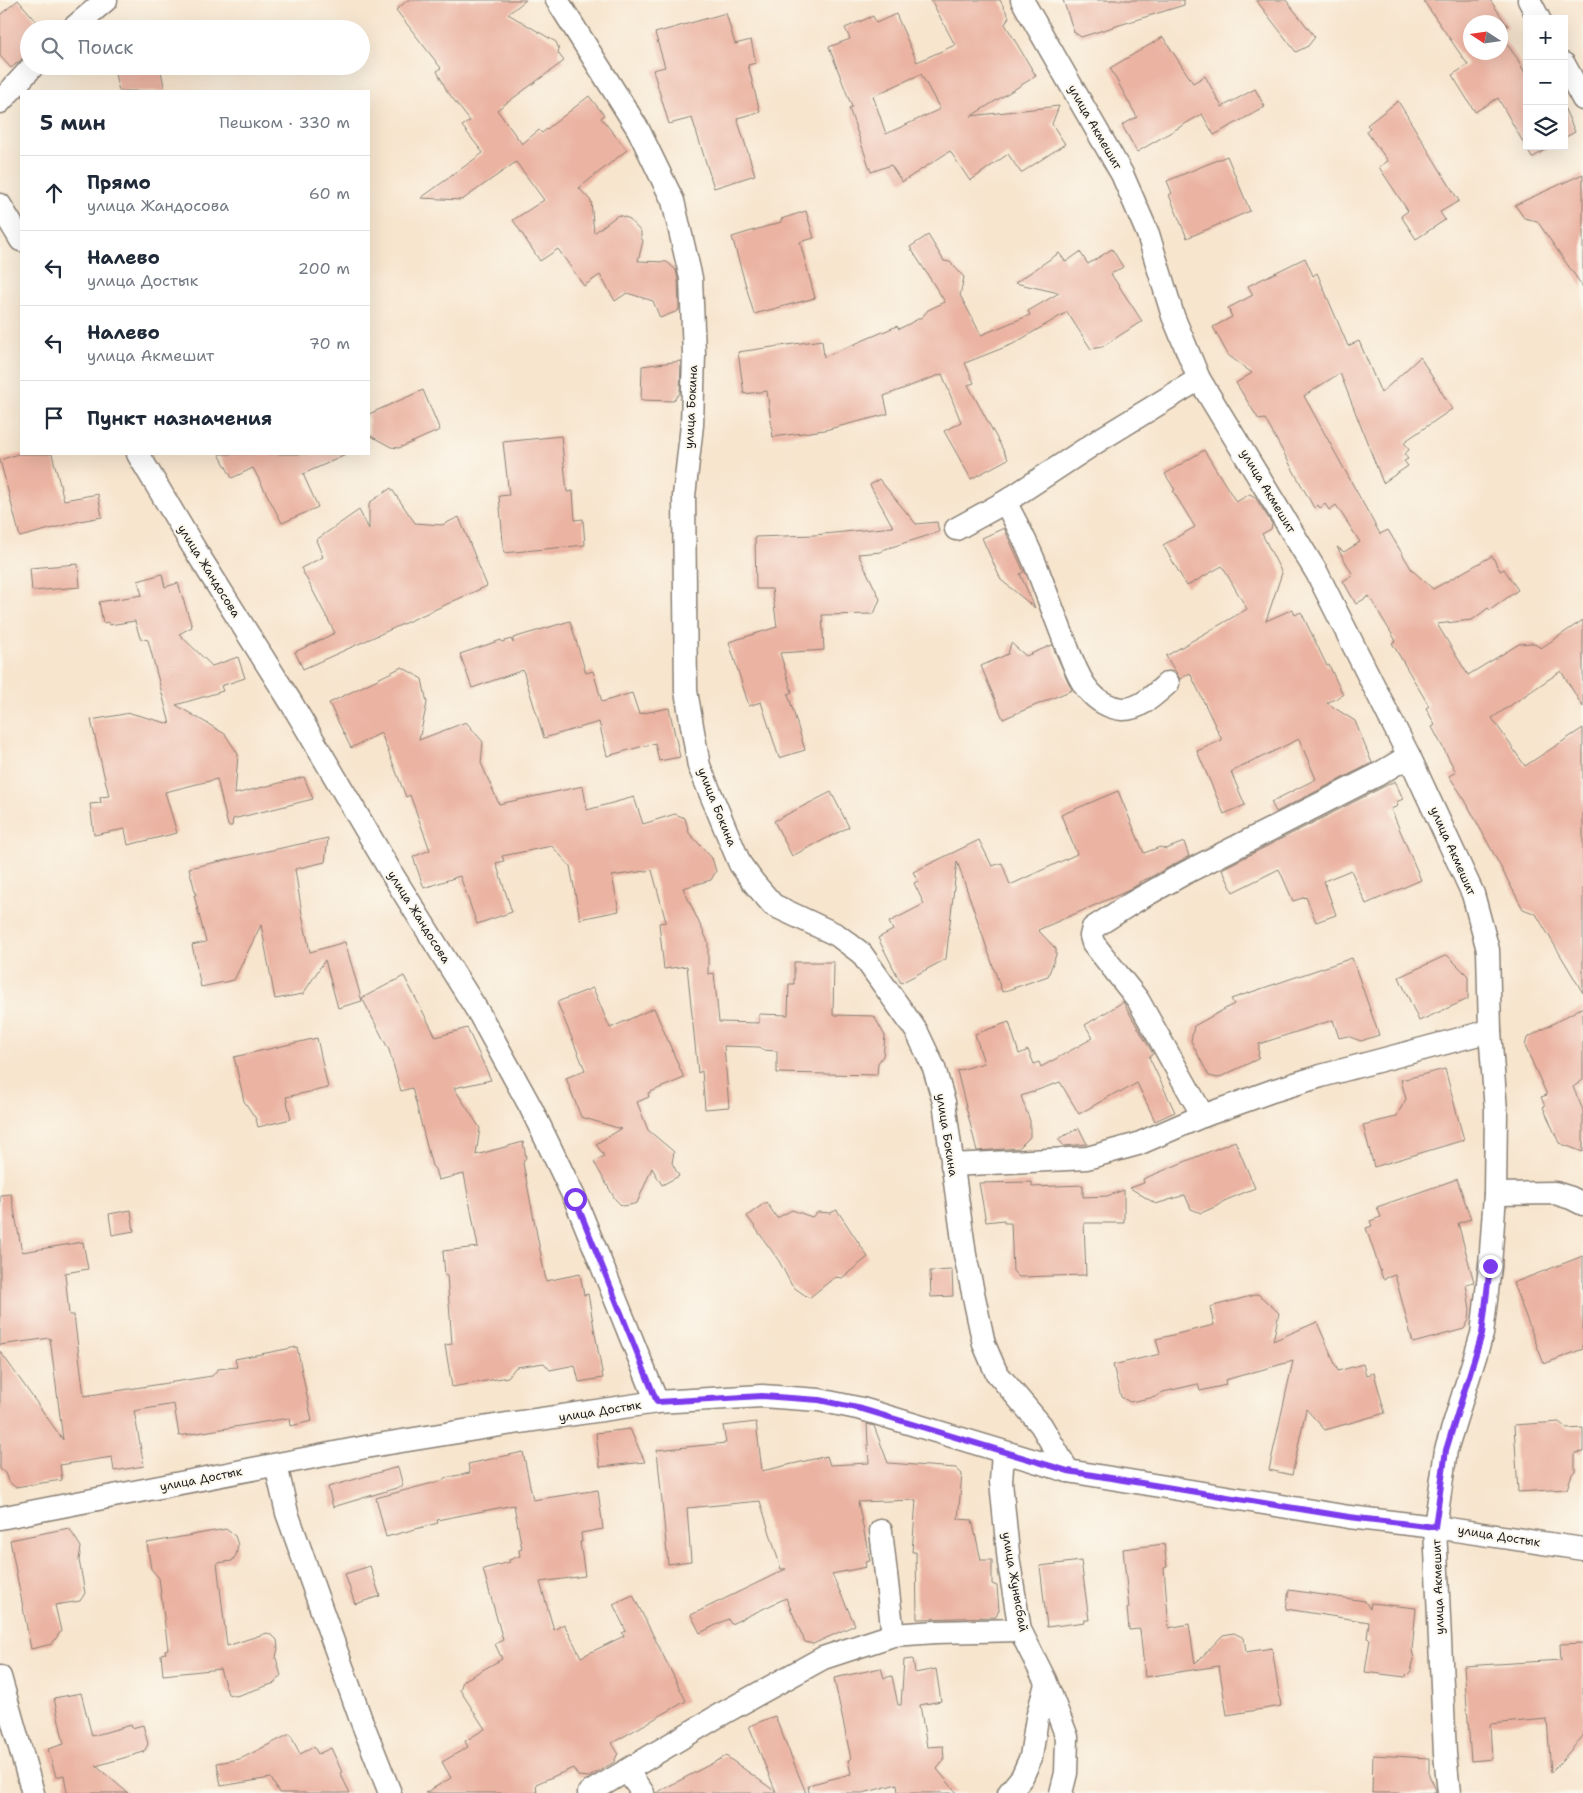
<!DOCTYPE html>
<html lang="ru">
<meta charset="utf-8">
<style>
body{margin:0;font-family:"Shantell Sans",sans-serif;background:#f6f6f7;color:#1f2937}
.controls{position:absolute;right:15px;top:15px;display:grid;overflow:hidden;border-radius:0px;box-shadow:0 5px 20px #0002}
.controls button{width:45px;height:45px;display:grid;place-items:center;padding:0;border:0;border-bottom:1px solid #e0e1e3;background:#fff;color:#1f2937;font:25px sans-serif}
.compass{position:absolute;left:1463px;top:15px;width:45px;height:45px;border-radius:50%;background:#fff;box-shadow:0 5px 20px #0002;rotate:282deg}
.stop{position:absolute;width:15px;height:15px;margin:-11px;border:4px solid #7c3aed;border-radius:50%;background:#fff}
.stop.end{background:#7c3aed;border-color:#fff;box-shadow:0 1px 5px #0008}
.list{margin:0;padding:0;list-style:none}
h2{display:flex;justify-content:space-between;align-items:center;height:65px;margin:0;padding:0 20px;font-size:21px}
h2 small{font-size:16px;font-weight:400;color:#747a83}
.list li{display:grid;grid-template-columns:32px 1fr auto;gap:15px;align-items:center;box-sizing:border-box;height:75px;padding:0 20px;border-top:1px solid #e0e1e3}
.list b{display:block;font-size:19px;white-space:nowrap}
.list p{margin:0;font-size:16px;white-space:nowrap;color:#747a83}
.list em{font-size:16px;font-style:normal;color:#747a83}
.icon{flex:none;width:28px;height:28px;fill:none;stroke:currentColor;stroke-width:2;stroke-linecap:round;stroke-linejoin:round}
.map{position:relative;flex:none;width:1583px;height:1793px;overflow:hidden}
.search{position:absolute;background:#fff;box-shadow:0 5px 20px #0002;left:20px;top:20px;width:350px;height:55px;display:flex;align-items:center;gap:12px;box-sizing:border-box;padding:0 18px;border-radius:28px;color:#747a83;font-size:19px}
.panel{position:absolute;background:#fff;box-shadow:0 5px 20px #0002;left:20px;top:90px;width:350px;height:365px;border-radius:0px}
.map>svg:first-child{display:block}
.building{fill:#ebb3a2;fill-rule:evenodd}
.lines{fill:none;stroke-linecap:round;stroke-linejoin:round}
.minor-casing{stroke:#8a8075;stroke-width:25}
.minor{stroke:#fff;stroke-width:22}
.route{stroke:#7c3aed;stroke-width:6}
.labels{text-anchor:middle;stroke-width:4;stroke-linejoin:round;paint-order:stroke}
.street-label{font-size:12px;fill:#1c1c1c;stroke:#fbf7ec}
</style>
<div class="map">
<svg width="1583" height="1793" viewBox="0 0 1583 1793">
<rect width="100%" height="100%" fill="#fbf7ec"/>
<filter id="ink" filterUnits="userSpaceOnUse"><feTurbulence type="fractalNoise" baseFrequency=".02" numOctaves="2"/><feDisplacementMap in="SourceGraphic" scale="10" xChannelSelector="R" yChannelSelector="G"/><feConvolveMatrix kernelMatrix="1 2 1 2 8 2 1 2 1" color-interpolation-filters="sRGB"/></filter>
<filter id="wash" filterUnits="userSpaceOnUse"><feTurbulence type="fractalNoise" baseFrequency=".0096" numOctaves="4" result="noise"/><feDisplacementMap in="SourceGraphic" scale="20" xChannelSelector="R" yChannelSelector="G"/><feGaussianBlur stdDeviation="1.12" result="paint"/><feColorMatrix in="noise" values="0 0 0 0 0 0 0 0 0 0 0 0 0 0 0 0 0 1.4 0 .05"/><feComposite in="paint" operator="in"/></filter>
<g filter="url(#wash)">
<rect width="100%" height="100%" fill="#f7e5ce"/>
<g id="blocks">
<g class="building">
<path d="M18,0L43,29H29V53L11,68L0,56V15Z"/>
<path d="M408,0H526L508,14L556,42L559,49L558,53L564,61L497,110L522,144L539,130L542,133L589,96L604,115L601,118L627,150L579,188L591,201L594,233L618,215L628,218L641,232V237L643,241L638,261L667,262L676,270L678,280L679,308L678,311L660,318L653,301L627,293L615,301L600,275L584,286L558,249L540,261L513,220L544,200L516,162L462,200L421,198L483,153L462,126L470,121L447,91L437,71L441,68L396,10Z"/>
<path d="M931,0H1000L1009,17L1005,24L1036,76L971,116L1059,106L1052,124L1065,144L1021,173L1008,154L970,181L950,151L902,182L891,165L871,172L849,108L852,107L829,47L850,39L845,28L873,16L876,23L896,14L917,62L955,45ZM921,74L940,109L886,134L873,96Z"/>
<path d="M1063,0H1184V5L1081,37L1074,32Z"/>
<path d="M1256,0H1286L1315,37L1308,46L1296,52Z"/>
<path d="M1423,0H1490L1508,26L1500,31V22H1470V52H1500V35L1517,58L1527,77V146H1551L1532,158L1498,98L1475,112L1452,75L1468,65Z"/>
<path d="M726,13L735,44L751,40L756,63L748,65L760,112L737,118L755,175L714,188L692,118L669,124L653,70L665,67L655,33Z"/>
<path d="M1163,37L1193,83L1205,76L1222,107L1255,89L1265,107L1214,135L1202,114L1137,152L1122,125L1137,117L1110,68Z"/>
<path d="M113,66H160L165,91H119Z"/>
<path d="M1398,101L1459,201L1440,212L1445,220L1416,239L1401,216L1408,211L1379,167L1388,161L1366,131L1370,128L1367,125Z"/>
<path d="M1564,107L1575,132L1564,138Z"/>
<path d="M1227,156L1250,211L1187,238L1169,195L1172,193L1167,181Z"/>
<path d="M1583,174V287L1537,221L1524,218L1515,205Z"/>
<path d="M806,211L814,238L800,242L815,298L754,314L732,237L781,222V219Z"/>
<path d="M928,235L944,261L950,262L964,277L960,295L981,335L1030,315L1028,311L1059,293L1015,283L1059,253L1066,262L1080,252L1088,264L1112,249L1123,267L1111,274L1142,321L1102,347L1091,349L1067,312L1013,344L965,363L974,383L968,385L1008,459L971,479L944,431L961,422L942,374L884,396L888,414L825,430L773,437L767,391L744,394L738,352L822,340L824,357L897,326L899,329L922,317L928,310L945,302L910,247Z"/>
<path d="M1305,258L1313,276L1317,273L1348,346L1359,341L1381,393L1420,357L1452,409L1404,442L1409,450L1404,454L1408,459L1404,461L1408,466L1383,483L1340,373L1304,396L1380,534L1388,530L1412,570L1433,589L1492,556L1500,571L1504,569L1518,590L1490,610L1488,608L1472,620L1437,624L1468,675L1519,644L1533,643L1541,648L1583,620V707L1561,671L1492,718L1525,766L1583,728V993L1536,914L1523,909L1465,800L1449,776L1456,772L1432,727L1435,725L1426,708L1429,706L1392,643L1396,641L1369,596L1356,604L1343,581L1353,575L1337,547L1344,552L1360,542L1336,505L1329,510L1325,504L1320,508L1318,505L1314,508L1265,419L1259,420L1236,383L1252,373L1228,355L1213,327L1232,317L1228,308L1253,295L1248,286Z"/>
<path d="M681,361L680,393L673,401L641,400L642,366Z"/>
<path d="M423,390L440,430L399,448L391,447L369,435V414Z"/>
<path d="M561,436L567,492L573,491L575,520L583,519L585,545L504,553L499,496L509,495L503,442Z"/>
<path d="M1204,450L1236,502L1250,494L1255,497L1272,524L1271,529L1262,534L1282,573L1266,621L1293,609L1295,615L1301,612L1327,666L1329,665L1343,695L1327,703L1355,721L1372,763L1276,812L1271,802L1316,779L1299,739L1231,772L1245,805L1224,814L1197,751L1222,740L1190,673L1180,679L1166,656L1247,609L1222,566L1187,586L1163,545L1195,527L1173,491L1175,490L1165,474Z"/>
<path d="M18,454H52L64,500L98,494L102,517L80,521L20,537L0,460Z"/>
<path d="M219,454H348L303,474L318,507L282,523L253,468L232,478Z"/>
<path d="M879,479L916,524L937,522L939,532L882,550L881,552L858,554L880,599L874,614L822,615L824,650L780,653L792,692L788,694L805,750L779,758L761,702L749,706L729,642L777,627L772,589H756L755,537L814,535L893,527L870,485Z"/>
<path d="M391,488L415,523L442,525L459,517L487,586L303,669L295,652L335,633L301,568L323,557L316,540L359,510L369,529V503Z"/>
<path d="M1004,528L1024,572L1020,574L1035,608L1001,580L982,538Z"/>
<path d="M78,564L80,587L32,591L30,568Z"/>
<path d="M162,574L165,587L178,583L192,627L179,634L212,666L238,657L245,678L221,686L223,691L176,705L225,734L238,754L235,794L304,777L313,799L233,819L232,826H228L217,779L165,792L177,833L128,845L125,829L94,835L90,804L101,803L100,797L109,796L91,720L130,713L170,724L148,640L140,638L135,621L109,625V622L103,623L99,602L142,595L138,581Z"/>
<path d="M570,621L586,673L593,671L602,702L632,693L639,714L669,708L680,757L659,761L655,743L607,756L599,722L544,738L523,670L472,688L460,654L501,640L502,642L511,639L513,643V638Z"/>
<path d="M1011,643L1026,656L1052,645L1072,690L1003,719L981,666L1008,654Z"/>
<path d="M402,667L422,679L427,703L419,740L466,722L483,742L481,763L499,804L583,786L587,810L634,797L643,824L675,814L685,818L689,833L712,858L716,871L711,880L683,888L708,942V974L714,973L719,1022L759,1023V1014L788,1015L789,984H794V962H834L833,1015L874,1016L885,1036L883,1056L878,1063L877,1075L777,1073V1051L763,1050L759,1047L724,1046L729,1107L705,1109L702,1071L698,1073L687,966L664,969L659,923L666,922L652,870L612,876L619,911L580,919L570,866L552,846L502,856L504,861L496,863L512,912L477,924L460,876L424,888L413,857L430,850L410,795L406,797L381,733L351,748L329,703Z"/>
<path d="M1395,781L1403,799L1396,802L1398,806L1391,809L1421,880L1366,904L1351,870L1324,881L1336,915L1316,922L1306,897L1293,901L1279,869L1233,892L1222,869Z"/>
<path d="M1118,791L1144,853L1160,847L1166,849L1184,842L1189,856L1149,878L1139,882V884L1125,892L1038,930L1056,949V955L1048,976L1002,992L957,861L946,959L901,983L878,938L893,930L889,922L924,904L914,883L918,881L913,872L979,840L992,866L1002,863L1010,885L1077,854L1061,815Z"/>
<path d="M831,792L849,827L792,856L774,821Z"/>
<path d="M328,838L325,862L295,869L302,914L310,952L345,942L362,1001L338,1008L325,960L303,994L275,999L261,925L234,980L201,987L192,945L206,942L194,895H196L189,868Z"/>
<path d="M1447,955L1468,976V999L1419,1021L1399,977Z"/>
<path d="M1352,958L1379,1035L1361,1041L1347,1036L1339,1038L1333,1020L1259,1044L1258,1059L1218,1078L1209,1076L1191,1041L1194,1026L1234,1004L1231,999Z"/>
<path d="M404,976L436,1037L467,1028L491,1080L454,1088L480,1128L476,1155L523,1142L526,1157L523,1163L546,1281L580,1274L584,1295L588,1294L603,1378L579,1382L575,1365L550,1370L544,1363L516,1367L508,1377L452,1387L445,1345L452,1344L447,1275L445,1276L443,1251L478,1247L464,1174L438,1180L435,1169L432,1166L412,1088L401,1091L389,1050L362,998Z"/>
<path d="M593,988L610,1028L654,1008L684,1078L648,1093L649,1097L637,1102L648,1130L674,1152L672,1163L679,1176L662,1185L652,1168L637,1203L630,1205L622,1206L615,1199L594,1162L604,1156L596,1144L621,1129L581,1117L566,1078L585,1070L557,1002Z"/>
<path d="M1123,1002L1153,1054L1149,1057L1175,1112L1155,1121L1137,1083L1120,1093L1119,1091L1079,1114L1060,1082L1021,1096L1030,1121V1137L1019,1148L977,1151L957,1071L984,1063L975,1034L1009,1022L1019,1054L1028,1050L1034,1064L1039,1062L1041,1067L1093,1038L1085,1025Z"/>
<path d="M1583,1007V1080L1573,1087L1583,1110V1152L1559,1143L1543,1107L1545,1106L1541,1097L1547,1095L1525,1046L1527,1038Z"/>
<path d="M317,1038L328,1088L286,1097L291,1119L258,1127L256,1119L244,1101L234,1057Z"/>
<path d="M1445,1069L1464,1140L1374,1167L1363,1125L1396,1117L1406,1099L1401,1080Z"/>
<path d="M1079,1128L1087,1144L1064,1146L1058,1139Z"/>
<path d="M1235,1141L1255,1188L1224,1201L1217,1206L1201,1213L1191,1209L1185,1195L1156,1204L1130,1188L1144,1183L1143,1179Z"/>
<path d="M1457,1179L1471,1219L1458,1223L1474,1282L1466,1284L1470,1309L1469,1320L1464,1329L1413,1343L1395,1275L1383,1279L1366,1228L1372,1226L1370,1221L1381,1217L1377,1207Z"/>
<path d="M1032,1182V1187L1083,1185V1197L1107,1196L1124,1190V1223H1084L1086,1275L1019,1277L1013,1271L1011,1223H1004V1220L986,1222L979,1183Z"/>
<path d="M11,1194L22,1252L83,1242L88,1269L65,1273L69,1315H74L84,1396L212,1376L218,1369L237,1367L235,1359L297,1347L312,1421L290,1426L289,1418L179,1436L174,1404L134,1411L144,1466L114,1471L112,1457L60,1465L62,1480L15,1487L8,1481L5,1473L0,1469V1351L63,1440L50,1338L0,1345V1195Z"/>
<path d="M766,1202L777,1218L792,1210L812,1217L818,1212L830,1213L837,1210L868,1257L842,1278L835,1277L809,1298L792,1286L779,1261L747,1216Z"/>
<path d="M131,1210L134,1231L112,1235L109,1214Z"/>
<path d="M1583,1256V1349L1544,1364L1513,1283Z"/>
<path d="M952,1270L953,1296L931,1297L930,1271Z"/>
<path d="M1258,1294L1279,1313L1273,1341L1317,1322L1338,1371L1363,1364L1366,1375L1374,1373L1385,1413L1325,1430L1306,1409L1292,1475L1269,1470L1293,1361L1225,1380L1226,1385L1200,1391L1198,1384L1163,1392L1155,1397L1130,1402L1121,1397L1113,1365L1160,1354L1156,1339L1214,1325L1210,1307Z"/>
<path d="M756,1422L762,1471L827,1456L830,1465L869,1463L867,1424L874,1426L888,1463L956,1468L962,1474L958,1519L972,1520L981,1560H992V1584L997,1586L999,1610L996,1617L917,1619L916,1552H912L916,1500L858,1502L870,1561L865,1562L866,1567L832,1574L855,1625L813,1644L805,1642L786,1598L731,1624L728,1619L700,1633L691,1615L786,1569H781L760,1501L687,1508L691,1561L668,1564L657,1450L726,1443L723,1426Z"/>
<path d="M1559,1422L1567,1429L1583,1428V1452L1575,1453V1471L1572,1474L1567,1489L1518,1492L1514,1425Z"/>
<path d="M630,1429L645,1462L600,1467L596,1433Z"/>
<path d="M523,1452L533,1500L598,1490L603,1529L581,1533L582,1542H580L585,1576L540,1582L554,1630L564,1624L581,1657L624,1636L622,1633L626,1631L613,1604L633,1595L686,1701L612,1743L618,1753L614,1762L589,1777L578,1776L573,1768L536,1784L537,1793H425L451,1778L442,1762L468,1747L465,1741L485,1729L460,1690L463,1681L502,1659L495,1644L503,1640L483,1569L510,1562L509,1560L520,1556L519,1550L522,1549L514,1505L437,1520L438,1523L386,1537L376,1498L444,1480V1478L470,1473L468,1464Z"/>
<path d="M398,1467L403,1486L333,1507L328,1487Z"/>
<path d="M69,1528L81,1547L79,1560L85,1593L80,1601L55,1605L61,1631L52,1644L31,1649L10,1540Z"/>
<path d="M226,1529L235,1536L238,1545L236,1555L232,1561L217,1563L227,1646L267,1633L273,1636L277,1640L278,1648L276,1658L281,1676L275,1683L236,1696L228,1694L220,1669L163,1675L161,1654L166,1653L165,1650L168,1649L159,1578L151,1569L147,1543Z"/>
<path d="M1164,1544L1167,1567L1164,1568L1169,1628L1189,1624L1195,1664L1223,1635L1234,1633L1244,1638L1246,1652L1272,1648L1281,1706L1227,1715L1219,1666L1145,1677L1140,1629L1129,1630L1127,1608H1129L1123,1549Z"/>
<path d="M1081,1561L1089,1620H1084L1085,1622L1047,1627L1040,1566Z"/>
<path d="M370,1566L380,1596L355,1604L345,1574Z"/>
<path d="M1289,1590L1365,1601L1370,1609L1371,1603L1416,1608L1412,1650L1414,1659L1411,1671L1405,1677L1365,1672L1370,1639L1367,1638L1369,1622L1286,1609Z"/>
<path d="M1583,1643V1736L1551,1773L1547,1719L1490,1724L1492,1759L1471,1761L1464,1666L1561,1660L1560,1644Z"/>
<path d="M913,1659L915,1673L936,1669L941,1701L920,1705L927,1747L943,1746L944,1760L937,1769L957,1793H898L897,1784L863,1793H809L808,1785L851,1774L848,1760L851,1759L834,1678L881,1668L884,1678L892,1676L898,1705H901L904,1660Z"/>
<path d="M81,1693L92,1736L131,1725L132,1728L143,1725L148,1744L144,1752L96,1766L128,1793H67L64,1775L56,1777L48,1749L64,1744L54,1698Z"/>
<path d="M775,1716L806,1793H656L726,1756L776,1792L749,1726Z"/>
<path d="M290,1734L300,1754L314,1747L318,1754L331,1748L342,1772L340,1773L350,1793H279L271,1778L221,1786L217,1763L240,1759Z"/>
<path d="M1373,1755L1429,1758V1775L1435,1788L1436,1793H1372Z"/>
</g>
</g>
</g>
<g filter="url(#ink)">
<use href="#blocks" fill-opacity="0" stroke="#8a8075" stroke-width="1"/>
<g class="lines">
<defs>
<g id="minor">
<path d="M557,0L638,129L673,201L691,278L694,354L692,425L684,496L686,691L699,766L740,864L754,883L773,905L837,935L861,953L917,1032L934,1068L944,1102L965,1255L984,1344L996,1372L1041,1425L1068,1471"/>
<path d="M1022,0L1122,174L1148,234L1173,316L1199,379L1317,573L1409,756L1473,894L1488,950L1490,1031L1496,1111L1495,1194L1490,1266L1482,1334L1446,1450L1435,1527L1445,1754L1449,1793"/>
<path d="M1529,0L1539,19"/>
<path d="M72,29L106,0"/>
<path d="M1564,64L1583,99"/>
<path d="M0,102L33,66"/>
<path d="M0,205L21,240"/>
<path d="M138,454L194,548L292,704L392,874L480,1015L530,1106L575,1199L657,1402"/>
<path d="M1005,502C1017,524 1029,547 1038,571C1048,598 1058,624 1068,650C1074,664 1079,680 1089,691C1097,701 1110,708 1122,709C1140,710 1155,694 1168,683"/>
<path d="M956,529L1005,502L1101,439L1199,379"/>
<path d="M1203,1116L1138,1000L1093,943L1091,936L1093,928L1132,903L1185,873L1377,775L1409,756"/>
<path d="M952,1165L1087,1158L1138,1144L1200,1117L1272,1091L1321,1076L1490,1031"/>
<path d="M1495,1194L1555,1193L1571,1198L1583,1204"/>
<path d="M1003,1452L1001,1482L1009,1563L1020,1630L1045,1680L1067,1737L1066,1773L1061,1793"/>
<path d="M276,1465L287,1513L360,1717L390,1793"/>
<path d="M0,1518L371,1446L507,1424L657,1402L762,1396L819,1400L862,1409L1068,1471L1349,1517L1435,1527L1583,1549"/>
<path d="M881,1531L893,1635"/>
<path d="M0,1677L33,1793"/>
<path d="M627,1771L643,1793"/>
<path d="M589,1793L718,1716L823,1658L893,1635L936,1632L1020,1630"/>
<path d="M1009,1793L1022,1777L1031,1757L1037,1718L1046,1684"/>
</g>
</defs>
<use href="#minor" class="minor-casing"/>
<use href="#minor" class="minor"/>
</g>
</g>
<g class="lines" filter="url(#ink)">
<path class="route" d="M575,1199L657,1402L762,1396L819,1400L862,1409L1068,1471L1349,1517L1435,1527L1446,1450L1482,1334L1490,1266"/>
</g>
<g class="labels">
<g class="street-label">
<text transform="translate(1095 127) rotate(60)" y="4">улица Акмешит</text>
<text transform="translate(691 407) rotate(-87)" y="4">улица Бокина</text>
<text transform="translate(1268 491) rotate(59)" y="4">улица Акмешит</text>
<text transform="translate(209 571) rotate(58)" y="4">улица Жандосова</text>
<text transform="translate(717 807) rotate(68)" y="4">улица Бокина</text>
<text transform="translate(1453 851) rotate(66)" y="4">улица Акмешит</text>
<text transform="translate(419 917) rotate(58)" y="4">улица Жандосова</text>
<text transform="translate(947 1135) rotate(81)" y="4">улица Бокина</text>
<text transform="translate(600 1411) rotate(-9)" y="4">улица Достык</text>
<text transform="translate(201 1479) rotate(-11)" y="4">улица Достык</text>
<text transform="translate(1499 1536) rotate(9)" y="4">улица Достык</text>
<text transform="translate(1015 1582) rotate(80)" y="4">улица Жунысбай</text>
<text transform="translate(1438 1587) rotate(-92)" y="4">улица Акмешит</text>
</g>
</g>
</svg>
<div class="controls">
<button>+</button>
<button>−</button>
<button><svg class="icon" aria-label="layers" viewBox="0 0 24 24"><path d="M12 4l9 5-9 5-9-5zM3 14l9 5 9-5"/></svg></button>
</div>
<svg class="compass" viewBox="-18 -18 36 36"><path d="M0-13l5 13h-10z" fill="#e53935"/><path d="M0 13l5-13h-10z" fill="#747a83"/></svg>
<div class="stop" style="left:575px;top:1199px"></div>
<div class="stop end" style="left:1490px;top:1266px"></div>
<div class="search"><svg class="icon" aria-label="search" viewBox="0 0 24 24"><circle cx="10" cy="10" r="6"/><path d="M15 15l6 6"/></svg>Поиск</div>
<section class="panel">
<h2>5 мин<small>Пешком · 330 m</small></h2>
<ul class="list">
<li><svg class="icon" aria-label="ahead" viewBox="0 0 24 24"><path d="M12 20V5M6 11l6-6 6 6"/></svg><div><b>Прямо</b><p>улица Жандосова</p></div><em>60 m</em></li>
<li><svg class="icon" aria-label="left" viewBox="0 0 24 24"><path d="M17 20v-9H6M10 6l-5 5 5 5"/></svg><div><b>Налево</b><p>улица Достык</p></div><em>200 m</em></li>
<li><svg class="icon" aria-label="left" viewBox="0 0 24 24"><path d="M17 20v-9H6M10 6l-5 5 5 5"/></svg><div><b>Налево</b><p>улица Акмешит</p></div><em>70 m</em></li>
<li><svg class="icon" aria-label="arrive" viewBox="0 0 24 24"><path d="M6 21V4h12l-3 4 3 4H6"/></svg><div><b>Пункт назначения</b></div></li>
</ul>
</section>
</div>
